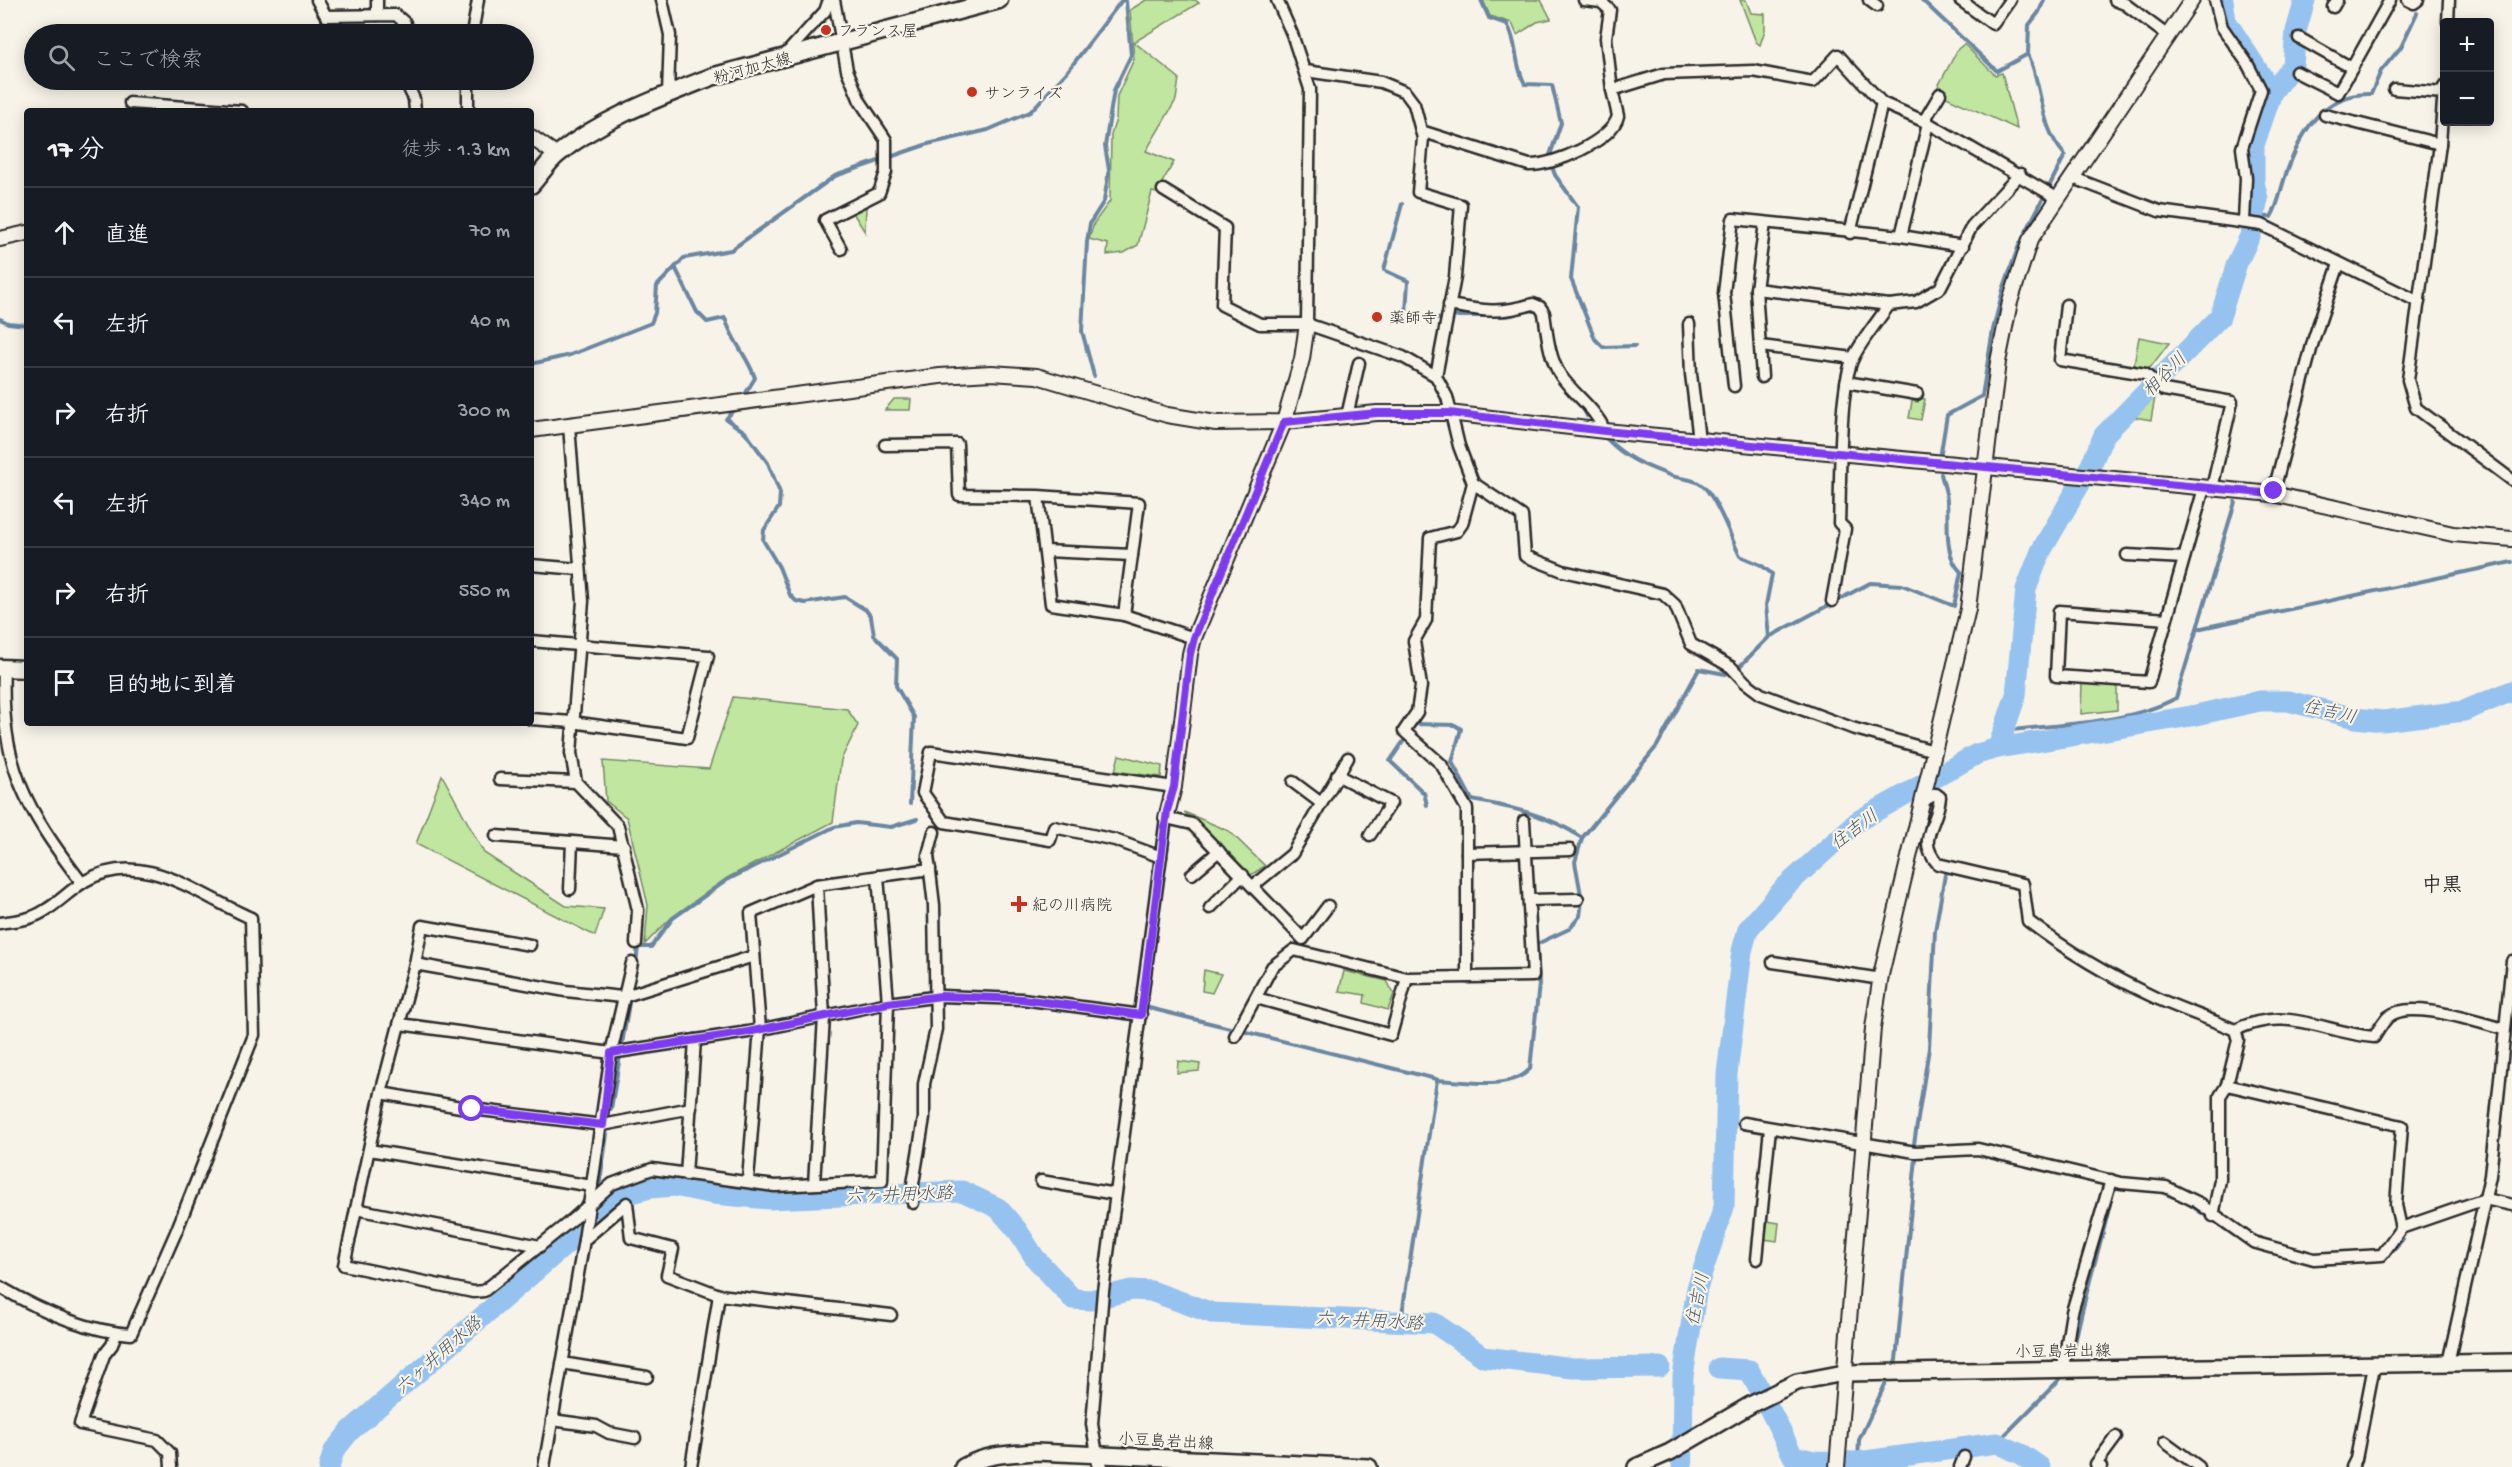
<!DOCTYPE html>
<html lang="ja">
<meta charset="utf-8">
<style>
body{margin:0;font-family:"Gochi Hand","Klee One",sans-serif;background:#242831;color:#f1f3f6}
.controls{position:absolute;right:18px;top:18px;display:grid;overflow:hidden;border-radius:6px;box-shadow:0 3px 15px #0003}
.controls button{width:54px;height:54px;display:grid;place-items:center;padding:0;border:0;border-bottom:2px solid #363941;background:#171b24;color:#f1f3f6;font:30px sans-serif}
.stop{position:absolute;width:18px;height:18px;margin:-14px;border:4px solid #7c3aed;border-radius:50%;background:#fff}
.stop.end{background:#7c3aed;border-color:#fff;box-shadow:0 2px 6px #0008}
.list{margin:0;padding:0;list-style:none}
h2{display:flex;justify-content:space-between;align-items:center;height:78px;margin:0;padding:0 24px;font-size:26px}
h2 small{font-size:20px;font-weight:400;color:#9ea1a6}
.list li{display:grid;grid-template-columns:39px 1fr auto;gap:18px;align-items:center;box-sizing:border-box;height:90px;padding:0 24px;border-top:2px solid #363941}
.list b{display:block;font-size:22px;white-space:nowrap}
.list em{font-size:20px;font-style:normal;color:#9ea1a6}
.icon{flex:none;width:33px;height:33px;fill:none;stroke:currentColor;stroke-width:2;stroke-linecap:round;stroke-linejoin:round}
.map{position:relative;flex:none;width:2512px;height:1467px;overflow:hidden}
.search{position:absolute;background:#171b24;box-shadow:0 3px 15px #0003;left:24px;top:24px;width:510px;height:66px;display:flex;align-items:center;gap:15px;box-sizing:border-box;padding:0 21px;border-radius:33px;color:#9ea1a6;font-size:22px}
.panel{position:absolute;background:#171b24;box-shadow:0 3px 15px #0003;left:24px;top:108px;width:510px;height:618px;border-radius:6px}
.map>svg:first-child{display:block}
.green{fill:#c1e6a0;stroke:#768866;stroke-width:1.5}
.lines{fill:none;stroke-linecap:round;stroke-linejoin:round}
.stream{stroke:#6b86a1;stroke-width:4}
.river{stroke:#96c2f0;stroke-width:21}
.minor-casing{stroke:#2b2b2b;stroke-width:15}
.tertiary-casing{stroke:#2b2b2b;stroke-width:18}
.secondary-casing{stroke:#2b2b2b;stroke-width:20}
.primary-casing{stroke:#2b2b2b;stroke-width:21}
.minor{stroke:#f7f3e8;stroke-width:10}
.tertiary{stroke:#f7f3e8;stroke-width:14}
.secondary{stroke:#f7f3e8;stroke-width:15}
.primary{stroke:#f7f3e8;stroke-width:16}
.route{stroke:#7c3aed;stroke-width:8}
.poi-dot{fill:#c8321e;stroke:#f7f3e8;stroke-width:2}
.labels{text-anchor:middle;stroke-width:4.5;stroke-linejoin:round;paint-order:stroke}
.poi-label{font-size:16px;fill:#2b2b2b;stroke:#f7f3e8;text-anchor:start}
.street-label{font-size:16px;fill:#2b2b2b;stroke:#f7f3e8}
.water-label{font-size:18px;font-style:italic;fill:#4b5866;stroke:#f7f3e8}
.quarter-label{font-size:20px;font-weight:bold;fill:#2b2b2b;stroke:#f7f3e8}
</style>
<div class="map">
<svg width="2512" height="1467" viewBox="0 0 2512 1467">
<rect width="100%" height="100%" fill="#f7f3e8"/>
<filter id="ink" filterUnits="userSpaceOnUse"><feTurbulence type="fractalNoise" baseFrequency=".0167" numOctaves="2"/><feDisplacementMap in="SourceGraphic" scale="12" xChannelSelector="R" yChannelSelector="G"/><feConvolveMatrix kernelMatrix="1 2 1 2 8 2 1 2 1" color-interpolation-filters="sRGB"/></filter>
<g filter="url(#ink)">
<g class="green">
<path d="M1146,0H1195L1199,3L1134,42L1179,78L1176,100L1146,151L1174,162L1156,193L1152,192L1138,245L1124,253L1107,255L1108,244L1089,239L1094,223L1110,201L1111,135L1116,119L1117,96L1134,59L1130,10Z"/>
<path d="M1483,0H1541L1551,19L1537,22L1517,35L1512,23L1490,16Z"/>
<path d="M1740,0H1746L1751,13L1765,14V30L1760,45L1756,42Z"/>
<path d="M1964,44L1995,75L2002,73L2017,129L1935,92L1958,49Z"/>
<path d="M866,206L865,232L853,213Z"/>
<path d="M2139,337L2169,343L2150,368L2134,365Z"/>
<path d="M2155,397L2151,420L2134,417Z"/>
<path d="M1919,398L1925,399L1921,420L1909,418L1912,401L1918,402Z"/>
<path d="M894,399H911L910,410H885Z"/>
<path d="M2082,683L2117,686V710L2081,714Z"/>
<path d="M733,697L847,709L858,725L841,760L833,822L727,878L671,918L645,944L648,905L627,818L606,801L603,761L709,769Z"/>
<path d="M1119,755L1162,766L1161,777L1115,771Z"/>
<path d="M442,775L484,853L566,906L604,909L595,936L416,844Z"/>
<path d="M1184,812L1229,831L1265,866L1251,875Z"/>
<path d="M1204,970L1221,974L1212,993L1202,991Z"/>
<path d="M1344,971L1387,981L1394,994L1388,1010L1364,1003L1365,995L1339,991Z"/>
<path d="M1178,1061L1200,1064L1199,1071L1177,1073Z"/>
<path d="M1766,1221L1779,1223L1777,1241L1764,1239Z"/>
</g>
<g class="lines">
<g class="stream">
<path d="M1481,0L1489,18L1507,24C1518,43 1514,65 1525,84L1552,85L1561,123L1549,158L1555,175L1578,207L1571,279L1595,339L1603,347L1635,346"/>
<path d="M1922,0L1997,71L2028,54C2043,87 2039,127 2065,155L2018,248L2003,290L1993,330L1982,396L1947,415L1941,452"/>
<path d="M2028,54L2029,25L2039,12L2044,0"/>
<path d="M1402,204L1384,270L1408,281L1406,313L1446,320"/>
<path d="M2255,216L2271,217C2279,204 2280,191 2285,177C2299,136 2321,92 2371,94L2381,71L2401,47L2417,13"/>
<path d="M675,267L697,312L707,322L725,318C732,341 748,357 755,378L742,399"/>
<path d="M1451,316H1507L1532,310L1538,312L1541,326"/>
<path d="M0,319L8,323L27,325"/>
<path d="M531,364L570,355L651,323L655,313L657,286L684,258L731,250L835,176L928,144L988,130L1030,112L1067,72L1122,0"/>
<path d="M1094,376L1082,331L1087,242L1090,223L1104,201L1109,170L1105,146L1114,90L1131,55L1126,1L1122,0"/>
<path d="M1581,404L1587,416"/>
<path d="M736,407L726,419L745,432L768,463L780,493L779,507L764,530L763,540L779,567L790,595L796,601L805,603L845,597L866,610L871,617L874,635L897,659L896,686L914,717L910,804"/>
<path d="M1606,438C1625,458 1643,465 1669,475C1684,481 1697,476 1709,493C1722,511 1730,536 1740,556L1761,565L1772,574L1766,605L1769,637"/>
<path d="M2197,629L2512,562"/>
<path d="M1413,728L1415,724L1455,725L1461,729L1452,762L1472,800C1510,807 1550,815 1582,838"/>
<path d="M2004,731C2056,724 2129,724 2176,698L2235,502"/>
<path d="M1407,736L1390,761L1424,793L1427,805"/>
<path d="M636,963L638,947H651L673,918L727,880L834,827L856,823L891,827L917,819"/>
<path d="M1149,1008L1436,1079"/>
<path d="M611,1109L630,997"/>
<path d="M600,1182L607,1134"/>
<path d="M2158,1191L2186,1202L2234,1235"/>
<path d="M2253,1247L2295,1259"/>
<path d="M2380,1260L2385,1259L2403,1239"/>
<path d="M1401,1321L1437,1080C1463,1081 1510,1091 1530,1069L1539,984L1537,944L1569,929L1580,916L1582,900L1575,862L1582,838L1657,746L1699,669L1725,674L1735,671L1769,637L1870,583L1902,585L1954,606L1961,572C1943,554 1949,525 1947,502C1947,493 1943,483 1941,474"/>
<path d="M2072,1359C2081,1303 2100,1250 2112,1195L2114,1189L2121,1187"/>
<path d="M1893,1368L1896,1360L1916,1158L1914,1144L1929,1048L1935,931L1946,869"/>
<path d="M1997,1443L2063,1376"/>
<path d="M1858,1462L1859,1440L1888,1378"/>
</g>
<g class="river">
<path d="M2223,0L2226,21L2272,92"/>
<path d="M1998,748L2016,695L2026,589L2041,551L2091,465L2104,435L2220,317L2237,263L2251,234L2258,199L2254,182V145L2272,92L2293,65L2296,31L2305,0"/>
<path d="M1719,1368L1749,1370L1759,1389"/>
<path d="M1769,1408L1793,1456L1814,1461L1858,1462L1997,1443L2021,1454L2040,1467"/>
<path d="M329,1467L334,1451L350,1431L622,1196L650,1188L675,1186L713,1194L769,1199L962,1191L998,1208L1018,1231L1035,1258L1073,1299L1091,1300L1131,1290L1151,1291L1212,1313L1434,1323L1484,1357L1573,1368L1660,1367"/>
<path d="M1682,1467L1683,1376L1697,1288L1724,1207L1727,1074L1742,951L1748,929L1785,887L1858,821L1977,754L1998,748L2191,716L2260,701H2288L2355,718L2383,721L2464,711L2512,691"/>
</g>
<defs>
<g id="minor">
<path d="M317,0L326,16L396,15L405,23L403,34"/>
<path d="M377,0V15"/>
<path d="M662,0L670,35L668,94"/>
<path d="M834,0L847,70L860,101L886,140V172L879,193L825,220L841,249"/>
<path d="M1277,0L1292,34L1310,89L1307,324"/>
<path d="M1869,0L1877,6"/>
<path d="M1960,0L1993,24L2010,0"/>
<path d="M2115,0L2125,4L2168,36"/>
<path d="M2215,0L2222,27L2247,63L2261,90L2242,148L2246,178L2244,221"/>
<path d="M2408,0L2414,3L2418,0"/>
<path d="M2333,7L2337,0"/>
<path d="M2448,22L2449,0"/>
<path d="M472,34L478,0"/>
<path d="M2299,38L2352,68"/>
<path d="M784,56L825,11L829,0"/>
<path d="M1306,71L1381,82L1405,92L1414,104L1423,138L1418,192L1461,205L1455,277L1436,376"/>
<path d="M2296,72L2338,93L2390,0"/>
<path d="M405,80L414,99L415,111"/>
<path d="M2444,87L2440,144L2408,380L2416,408L2512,480"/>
<path d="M2394,89L2444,93"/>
<path d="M1612,90L1664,74L1753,71L1813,82L1838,55L1882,103"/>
<path d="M130,103L242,111"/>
<path d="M468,111V80"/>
<path d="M2325,115L2440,144"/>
<path d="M1924,121L1940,94"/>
<path d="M1421,131L1529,165C1553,166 1612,141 1618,116L1612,90L1606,38L1610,10L1601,2L1584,0"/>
<path d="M2071,177L2159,211L2262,225L2419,302"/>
<path d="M1163,190L1225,228L1222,305L1260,324H1307L1403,357L1436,376L1447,397L1459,446L1473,483L1522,516L1525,556L1563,571L1663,594L1675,605L1691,644L1731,667L1745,682L1761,694L1852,728L1934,751"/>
<path d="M1850,233L1882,103L1928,123L2057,198"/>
<path d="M1901,236L1928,123"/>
<path d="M1756,289L1889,305"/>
<path d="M1449,305C1483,311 1500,314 1533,304L1540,307L1544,313C1547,333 1549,359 1561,376C1575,396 1595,408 1605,431"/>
<path d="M2066,305L2060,360L2145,374L2164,390L2232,402L2212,488"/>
<path d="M1689,324L1691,374L1699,440"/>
<path d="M1761,346L1853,358"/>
<path d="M1762,377L1756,289L1765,223"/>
<path d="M1846,382L1917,394"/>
<path d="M1734,386L1724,293L1733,219L1901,236L1963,246"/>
<path d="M1347,416L1359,363"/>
<path d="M569,426L583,601L571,753L576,782L618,826L638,910L636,943"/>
<path d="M885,445L957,444L959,495L1038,496L1139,503L1124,615L1051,604L1038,496"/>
<path d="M2273,494L2314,338L2339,264"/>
<path d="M1045,551L1132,555"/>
<path d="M2127,555L2184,558"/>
<path d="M531,565L579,569"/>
<path d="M1832,601L1845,529L1839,523C1841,483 1838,391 1853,358C1862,340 1877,322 1889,305L1916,302L1940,288L1972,226L2020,174"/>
<path d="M1124,615L1194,638"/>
<path d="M2167,619L2059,611L2056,676L2149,682L2204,488"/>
<path d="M531,641L708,656L687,738L572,722L531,719"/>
<path d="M4,668C0,765 25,808 82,883"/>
<path d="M1337,775L1391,803L1370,835"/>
<path d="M500,779L576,782"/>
<path d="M1293,782L1321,803"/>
<path d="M1922,802L1936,794L1940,797C1938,825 1915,839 1938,864L2023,884L2028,921C2067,951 2109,976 2154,997C2180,1009 2208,1018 2235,1030L2238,1040L2227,1085L2402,1126L2396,1205L2401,1228"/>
<path d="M496,836L624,846"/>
<path d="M1467,853L1570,850"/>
<path d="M1161,857L1115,840L1054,827L1050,840L944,822L923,793L931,752L1174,787"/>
<path d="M1192,874L1219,851"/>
<path d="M1254,885L1292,854L1348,758"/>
<path d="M570,889L572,842"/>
<path d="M1529,900L1578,899"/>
<path d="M1210,908L1243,875"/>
<path d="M0,923C10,921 22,921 32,917C52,910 67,892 85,881C144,847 199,896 251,918L254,1035L176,1232L131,1334C85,1331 39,1310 0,1287"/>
<path d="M754,956L622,997L566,991L415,964L381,1093L344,1265L473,1292L484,1291L573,1219L612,1184L652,1169L775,1186L882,1181L888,1003L878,876"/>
<path d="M1773,962L1881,979"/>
<path d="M415,964L422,926L530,945"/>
<path d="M1467,977V809L1441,764L1404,731L1417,712L1421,686L1414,641L1426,620L1430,538L1457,531L1462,524L1473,483"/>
<path d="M1256,998L1391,1035L1407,978"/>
<path d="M400,1024L611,1053L748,1032L888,1003L941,996L1022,999L1141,1015"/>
<path d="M2235,1030C2288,1005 2321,1032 2374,1037C2378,1031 2383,1022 2388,1017C2410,998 2478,1023 2504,1029"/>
<path d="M1235,1036L1272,967L1294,950L1407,978L1533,976L1524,821"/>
<path d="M381,1093L472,1109L603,1125L691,1108"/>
<path d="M1744,1123L1915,1152L1978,1149L2121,1183L2166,1187L2197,1202L2253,1242L2314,1259L2382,1255L2401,1228L2485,1199L2512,1205"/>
<path d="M369,1150L592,1186"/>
<path d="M686,1175L695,1040"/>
<path d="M748,1180L760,1029L751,913L817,885"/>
<path d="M1041,1181L1115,1194"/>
<path d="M814,1184L824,1017L817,885L930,869"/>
<path d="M913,1203V1184L924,1118V1084L936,1029L934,905L928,855L934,832"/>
<path d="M356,1209L540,1246"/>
<path d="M2213,1216L2220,1180V1096L2227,1085"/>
<path d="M584,1240L627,1203L631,1238L673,1249L667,1275L719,1295L891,1315"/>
<path d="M1757,1259L1770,1128"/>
<path d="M116,1333L112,1345L104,1355L80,1424L157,1440L170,1453L171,1467"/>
<path d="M562,1363L647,1377"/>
<path d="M2448,1363L2490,1176L2512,961"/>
<path d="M2063,1368L2072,1312L2111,1180"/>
<path d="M552,1420L596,1426L609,1433L635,1438"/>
<path d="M2165,1442L2199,1467"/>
<path d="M1097,1455L1092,1424L1103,1291L1166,818L1192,824L1303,939L1328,906"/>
<path d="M544,1467L584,1240L611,1053L632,963"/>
<path d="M691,1467L719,1295"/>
<path d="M1960,1467L1964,1457"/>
<path d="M2101,1467L2096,1464L2116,1437"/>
<path d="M2352,1467L2356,1459L2374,1366"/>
</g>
<g id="tertiary">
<path d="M531,137L557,155"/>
<path d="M0,239L27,233"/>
<path d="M531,430L940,376L991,373L1037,376L1167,415L1216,423L1284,422L1377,413H1449L1605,431L2273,494L2453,534L2512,539"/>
<path d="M1166,818L1174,787L1190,654L1194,638L1284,422L1302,359L1307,324"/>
<path d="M1097,1455L1100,1467"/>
<path d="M1837,1467L1873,1028L1881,975L1968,609L1998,362L2010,302L2030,240L2192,0"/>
</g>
<g id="secondary">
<path d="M963,1467C986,1454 1010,1454 1036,1452L1369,1467"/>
<path d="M1636,1467L1670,1452L1752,1404L1797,1382L1844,1373L2512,1362"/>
</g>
<g id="primary">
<path d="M531,185C540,175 548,162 558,154C603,118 658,98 711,77L999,0"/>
<path d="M0,668L27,669"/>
</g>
</defs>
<use href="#minor" class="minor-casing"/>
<use href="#tertiary" class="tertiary-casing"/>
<use href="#secondary" class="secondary-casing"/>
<use href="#primary" class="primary-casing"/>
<use href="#minor" class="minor"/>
<use href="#tertiary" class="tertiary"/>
<use href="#secondary" class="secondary"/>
<use href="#primary" class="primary"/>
</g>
</g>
<g class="lines" filter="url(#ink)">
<path class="route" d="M472,1109L603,1125L611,1053L748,1032L888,1003L941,996L1022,999L1141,1015L1167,811L1174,787L1190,654L1194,638L1284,422L1377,413H1449L1605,431L2273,494L2274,491"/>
</g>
<g class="poi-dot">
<circle cx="826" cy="30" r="6"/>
<circle cx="972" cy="92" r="6"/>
<circle cx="1377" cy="317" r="6"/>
<path d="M1016 895h6v6h6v6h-6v6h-6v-6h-6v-6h6z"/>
</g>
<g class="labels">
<g class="poi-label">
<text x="838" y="36">フランス屋</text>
<text x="984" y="98">サンライズ</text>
<text x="1389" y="323">薬師寺</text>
<text x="1032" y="910">紀の川病院</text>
</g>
<g class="street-label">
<text transform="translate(752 67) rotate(-15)" y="6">粉河加太線</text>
<text transform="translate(2063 1350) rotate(-1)" y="6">小豆島岩出線</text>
<text transform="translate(1166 1440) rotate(3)" y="6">小豆島岩出線</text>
</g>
<g class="water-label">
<text transform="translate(2164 374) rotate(-45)" y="6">相谷川</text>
<text transform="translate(2330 711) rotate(13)" y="6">住吉川</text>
<text transform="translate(1854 829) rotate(-37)" y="6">住吉川</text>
<text transform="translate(899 1194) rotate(-2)" y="6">六ヶ井用水路</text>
<text transform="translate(1697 1299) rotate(-78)" y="6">住吉川</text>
<text transform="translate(1369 1320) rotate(3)" y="6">六ヶ井用水路</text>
<text transform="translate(438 1355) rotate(-41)" y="6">六ヶ井用水路</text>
</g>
<g class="quarter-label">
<text x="2442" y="891">中黒</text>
</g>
</g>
</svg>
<div class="controls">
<button>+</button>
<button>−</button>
</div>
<div class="stop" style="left:472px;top:1109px"></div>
<div class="stop end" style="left:2274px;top:491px"></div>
<div class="search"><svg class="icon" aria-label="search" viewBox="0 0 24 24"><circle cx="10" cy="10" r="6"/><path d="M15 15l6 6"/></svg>ここで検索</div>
<section class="panel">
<h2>17 分<small>徒歩 · 1.3 km</small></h2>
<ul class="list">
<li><svg class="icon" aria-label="ahead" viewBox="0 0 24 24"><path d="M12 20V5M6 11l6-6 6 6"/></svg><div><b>直進</b></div><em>70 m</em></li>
<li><svg class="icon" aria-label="left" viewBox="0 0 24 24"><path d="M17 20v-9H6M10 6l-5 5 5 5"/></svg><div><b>左折</b></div><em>40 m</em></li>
<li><svg class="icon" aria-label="right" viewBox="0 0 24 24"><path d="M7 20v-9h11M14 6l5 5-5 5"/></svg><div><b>右折</b></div><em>300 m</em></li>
<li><svg class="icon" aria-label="left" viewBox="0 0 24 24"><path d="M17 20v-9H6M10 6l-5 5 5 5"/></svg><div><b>左折</b></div><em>340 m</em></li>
<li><svg class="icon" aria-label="right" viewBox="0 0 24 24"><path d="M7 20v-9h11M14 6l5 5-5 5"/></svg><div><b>右折</b></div><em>550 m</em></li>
<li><svg class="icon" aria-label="arrive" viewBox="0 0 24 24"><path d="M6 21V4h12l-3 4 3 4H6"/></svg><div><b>目的地に到着</b></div></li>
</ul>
</section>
</div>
